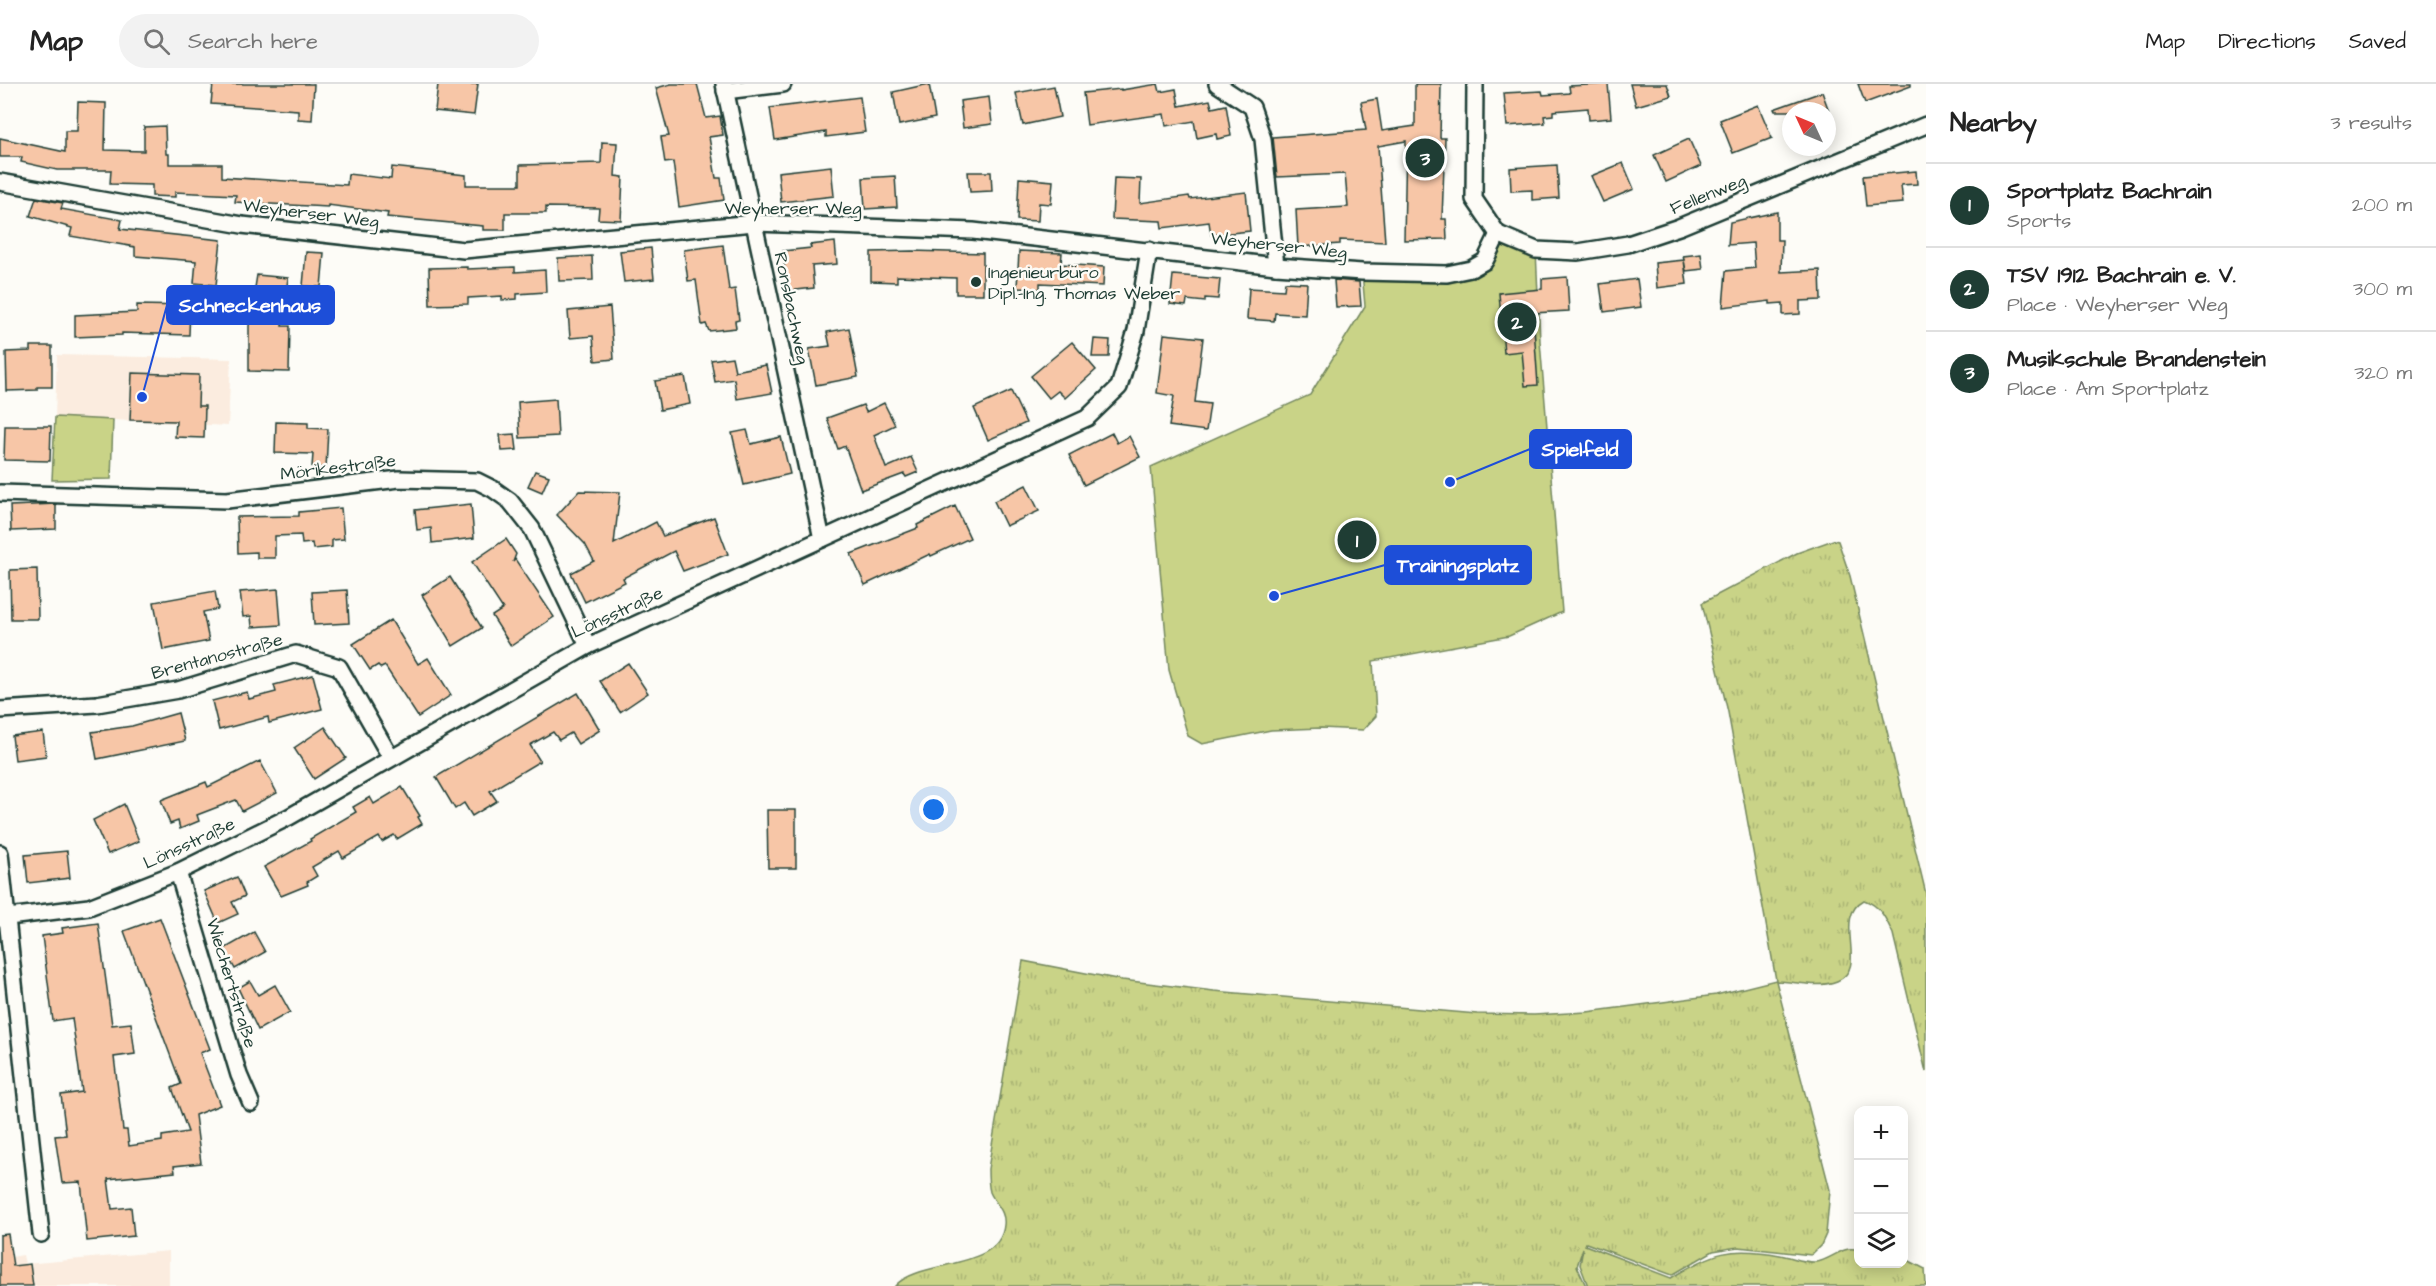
<!DOCTYPE html>
<meta charset="utf-8">
<style>
body{margin:0;font-family:"Architects Daughter",sans-serif;background:#f2f2f2;color:#222}
.controls{position:absolute;right:18px;bottom:18px;display:grid;overflow:hidden;border-radius:12px;box-shadow:0 3px 15px #0003}
.controls button{width:54px;height:54px;display:grid;place-items:center;padding:0;border:0;border-bottom:2px solid #e0e0e0;background:#fff;color:#222;font:30px sans-serif}
.compass{position:absolute;left:1782px;top:18px;width:54px;height:54px;border-radius:50%;background:#fff;box-shadow:0 3px 15px #0003;rotate:314deg}
.you{position:absolute;left:934px;top:726px;width:21px;height:21px;margin:-15px;border:4px solid #fff;border-radius:50%;background:#1a73e8;box-shadow:0 0 0 9px #1a73e833}
.badge{display:grid;place-items:center;width:39px;height:39px;border-radius:50%;background:#1f3d34;color:#fff;font-size:20px;font-weight:700}
.pin{position:absolute;translate:-50% -50%;border:3px solid #fff;box-shadow:0 2px 6px #0006}
.list{margin:0;padding:0;list-style:none}
h2{display:flex;justify-content:space-between;align-items:center;height:78px;margin:0;padding:0 24px;font-size:26px}
h2 small{font-size:20px;font-weight:400;color:#767676}
.list li{display:grid;grid-template-columns:39px 1fr auto;gap:18px;align-items:center;box-sizing:border-box;height:84px;padding:0 24px;border-top:2px solid #e0e0e0}
.list b{display:block;font-size:22px;white-space:nowrap}
.list p{margin:0;font-size:20px;white-space:nowrap;color:#767676}
.list em{font-size:20px;font-style:normal;color:#767676}
.icon{flex:none;width:33px;height:33px;fill:none;stroke:currentColor;stroke-width:2;stroke-linecap:round;stroke-linejoin:round}
.map{position:relative;flex:none;width:1926px;height:1202px;overflow:hidden}
header{display:flex;align-items:center;gap:36px;box-sizing:border-box;height:84px;padding:0 30px;background:#fff;border-bottom:2px solid #e0e0e0}
header strong{font-size:28px}
nav{display:flex;gap:33px;margin-inline-start:auto;font-size:21px}
.search{width:420px;height:54px;background:#f2f2f2;display:flex;align-items:center;gap:15px;box-sizing:border-box;padding:0 21px;border-radius:33px;color:#767676;font-size:22px}
main{display:flex}
aside{flex:1;background:#fff}
.map>svg:first-child{display:block}
.built{fill:#fbecdf}
.grass{fill:url(#grass-tufts);stroke:#74885e;stroke-width:1.5}
.green{fill:#c9d387;stroke:#74885e;stroke-width:1.5}
.building{fill:#f7c6a7;stroke:#1f3d34;stroke-width:1.5}
.lines{fill:none;stroke-linecap:round;stroke-linejoin:round}
.street-casing{stroke:#1f3d34;stroke-width:20}
.street{stroke:#fdfcf7;stroke-width:15}
.poi-dot{fill:#1f3d34;stroke:#fdfcf7;stroke-width:2}
.labels{text-anchor:middle;stroke-width:5;stroke-linejoin:round;paint-order:stroke}
.street-label{font-size:18px;fill:#1f3d34;stroke:#fdfcf7}
.poi-label{font-size:18px;fill:#1f3d34;stroke:#fdfcf7;text-anchor:start}
.leader{fill:none;stroke:#1d4ed8;stroke-width:2}
.callout-dot{fill:#1d4ed8;stroke:#fdfcf7;stroke-width:2}
.callout{fill:#1d4ed8;stroke:#1d4ed8;stroke-width:2}
.callout-label{font-size:20px;text-anchor:middle;font-weight:bold;fill:#fff}
</style>
<header>
<strong>Map</strong>
<div class="search"><svg class="icon" aria-label="search" viewBox="0 0 24 24"><circle cx="10" cy="10" r="6"/><path d="M15 15l6 6"/></svg>Search here</div>
<nav><a>Map</a><a>Directions</a><a>Saved</a></nav>
</header>
<main>
<div class="map">
<svg width="1926" height="1202" viewBox="0 0 1926 1202">
<defs>
<pattern id="grass-tufts" width="24" height="20" patternUnits="userSpaceOnUse" patternTransform="scale(1.5)"><rect width="24" height="20" fill="#c9d387"/><path d="M3 7l-1-3M5 7V3M7 7l1-3M15 17l-1-3M17 17v-4M19 17l1-3" fill="none" stroke="#acb675"/></pattern>
</defs>
<rect width="100%" height="100%" fill="#fdfcf7"/>
<filter id="ink" filterUnits="userSpaceOnUse"><feTurbulence type="fractalNoise" baseFrequency=".0167" numOctaves="2"/><feDisplacementMap in="SourceGraphic" scale="12" xChannelSelector="R" yChannelSelector="G"/><feConvolveMatrix kernelMatrix="1 2 1 2 8 2 1 2 1" color-interpolation-filters="sRGB"/></filter>
<g filter="url(#ink)">
<g class="built">
<path d="M57,271L231,275L228,342L55,333Z"/>
<path d="M169,1167V1202H0V1175L23,1171L25,1180Z"/>
</g>
<path class="grass" d="M1833,456L1838,457L1850,492L1926,810V988L1893,850C1886,835 1881,822 1864,816C1831,834 1870,884 1837,897C1818,905 1795,897 1776,897L1830,1106L1826,1150L1821,1161L1811,1171L1738,1163L1713,1167L1672,1191L1586,1159L1585,1161L1671,1194C1713,1168 1731,1162 1780,1171C1792,1173 1804,1179 1816,1178C1830,1177 1844,1160 1858,1166V1180H1904V1174L1925,1185L1926,1202H1588L1580,1181L1583,1164L1577,1182L1586,1202H895C919,1175 1000,1187 1004,1141C1006,1127 995,1120 990,1108C988,1100 988,1093 988,1085L1023,877L1122,896L1214,907L1477,930L1534,931L1587,928L1716,911L1776,896L1728,628L1702,519L1797,469Z"/>
<g class="green">
<path d="M1498,150L1536,166L1540,257L1562,528L1509,552L1373,577L1376,632L1363,646L1321,644L1271,646L1202,660L1188,652L1169,586L1151,383L1310,311L1365,222L1362,188L1471,185Z"/>
<path d="M55,333L113,336L111,395L52,396Z"/>
</g>
<g class="building">
<path d="M213,0H314L312,36L298,35V26L211,20Z"/>
<path d="M438,0H478L474,31L435,27Z"/>
<path d="M671,0H697L706,34L720,32L723,51L709,53L716,94H721L724,116L679,123L673,78L665,79L661,53L669,52L656,4Z"/>
<path d="M929,0L935,34L899,41L893,8Z"/>
<path d="M1158,0L1160,8L1176,5L1179,22L1210,16L1212,24L1226,21L1231,52L1217,55L1216,50L1197,54L1194,37L1166,42L1164,30L1087,41L1083,9L1121,5V6Z"/>
<path d="M1415,0H1441L1440,54H1445L1442,135H1446L1447,155L1404,156L1406,57L1378,62L1385,158L1340,156V160L1298,163L1296,126L1348,123L1345,90L1277,93L1273,53L1366,46L1361,18L1377,15L1382,47L1415,42Z"/>
<path d="M1608,0L1611,34L1589,36L1588,24L1553,27V31L1544,32L1545,39L1507,42L1504,9L1542,7L1543,11L1570,9L1569,2Z"/>
<path d="M1630,0H1667L1671,12L1636,22Z"/>
<path d="M1858,0H1911V2L1865,19Z"/>
<path d="M1054,2L1060,33L1023,41L1016,9Z"/>
<path d="M1822,8L1829,27H1775L1774,25Z"/>
<path d="M860,13L865,48L826,53V48L775,56L770,24Z"/>
<path d="M989,13L992,40L963,44L960,17Z"/>
<path d="M78,18L106,19L105,66L144,67V43L165,42L166,70H169V80H222V93L347,101L348,90L391,95L392,83L466,91V101H520V81L601,79L602,58L617,59L615,92L623,93L621,136L598,135L599,124L546,123V129H505V146H483V142L387,133L388,129L328,121V123L235,118L236,111L175,108V113L152,112V101L110,100L111,86H57L21,78L22,73H0V54L65,68V47H77Z"/>
<path d="M1758,21L1772,54L1733,69L1720,36Z"/>
<path d="M1689,55L1701,82L1666,98L1654,71Z"/>
<path d="M1623,79L1634,105L1603,118L1591,92Z"/>
<path d="M1557,81L1559,114L1532,116V106L1511,107L1510,84Z"/>
<path d="M831,82L834,112L781,118L778,88Z"/>
<path d="M1916,87L1917,100L1901,101L1903,119L1866,122L1863,92Z"/>
<path d="M968,88H991L992,107L970,108Z"/>
<path d="M895,92L897,123L865,125L863,94Z"/>
<path d="M1019,94L1053,97L1051,120L1039,119L1038,137L1017,136Z"/>
<path d="M1114,94L1141,95L1140,119L1189,112L1190,115L1246,108L1250,147L1211,151L1209,138L1162,144L1161,137L1112,135Z"/>
<path d="M36,114L63,119L61,125L122,136L120,145L221,156L216,201L194,199L196,177L135,172V163L70,152L72,144L30,132Z"/>
<path d="M1777,128V156H1782L1781,188L1820,186L1821,216L1800,217V230L1783,231V219L1770,220V217L1723,223L1726,187L1755,184L1753,159L1728,161L1730,138Z"/>
<path d="M835,158L837,180L812,182L814,204L787,207L783,167L811,164L810,161Z"/>
<path d="M723,161L729,206L735,205L739,236L735,237L736,244L709,247L706,240L702,241L696,196L688,197L684,166Z"/>
<path d="M651,164L654,195L624,198L620,167Z"/>
<path d="M912,167L983,169V210H956V194L897,192V198L871,197V168Z"/>
<path d="M1019,167L1062,169L1061,180L1104,183L1103,202L1040,199V205L1017,204Z"/>
<path d="M306,168L324,169L321,203L303,202Z"/>
<path d="M1701,170L1703,185L1686,187L1684,176L1687,200L1657,204L1655,179L1684,176L1683,172Z"/>
<path d="M592,172L593,196L559,197L558,174Z"/>
<path d="M467,183V185L515,183V188L545,186L546,208L517,210V215L502,216V212L468,214V220L430,221L429,184Z"/>
<path d="M257,191L288,194L282,242H290L289,288L249,287V242Z"/>
<path d="M1173,191L1220,195L1218,215L1205,214V218L1187,216L1186,222L1170,220Z"/>
<path d="M1567,193L1569,227L1533,229L1538,301L1525,302L1522,267L1504,269L1499,209L1542,205V195Z"/>
<path d="M1637,195L1641,223L1604,228L1600,200Z"/>
<path d="M1334,196L1359,198L1361,222L1336,223Z"/>
<path d="M1285,198L1307,199L1305,231L1275,229L1274,237L1247,235L1249,204L1284,206Z"/>
<path d="M137,221L190,222L189,251L122,249V251L75,253V231L137,228Z"/>
<path d="M610,223L614,275L595,277L593,252L570,254L568,227Z"/>
<path d="M849,244L858,293L816,301L809,265L830,262L827,248Z"/>
<path d="M1164,250L1203,254L1195,318L1210,320L1206,347L1169,342L1174,312L1157,309Z"/>
<path d="M1094,255L1110,256L1109,273H1092Z"/>
<path d="M1072,258L1096,286L1065,314L1058,307L1049,314L1031,292Z"/>
<path d="M31,262H52V303H37V306L7,307L6,268L31,267Z"/>
<path d="M732,273L735,287L766,281L772,309L737,315L734,295L715,298L711,276Z"/>
<path d="M132,289L199,291L198,322H205L204,354L175,353L176,337L130,336Z"/>
<path d="M685,292L690,320L660,326L655,297Z"/>
<path d="M1011,307L1026,339L988,356L974,324Z"/>
<path d="M556,315L558,352L520,354L518,318Z"/>
<path d="M884,319L895,341L874,351L886,384L911,373L918,388L906,393L904,390L861,406L845,362L838,365L827,334L863,321L866,328Z"/>
<path d="M276,338L308,339V344L328,345L326,384L312,383L313,370L275,369Z"/>
<path d="M5,342H51L50,377L4,376Z"/>
<path d="M747,346L751,360L781,353L790,390L744,401L732,349Z"/>
<path d="M1112,349L1117,359L1129,352L1140,373L1084,401L1069,371Z"/>
<path d="M515,350L517,366L502,367L500,351Z"/>
<path d="M535,387L549,392L542,408L528,402Z"/>
<path d="M1026,401L1039,427L1006,442L994,417Z"/>
<path d="M579,407L620,408L614,460L656,438L663,452L714,433L728,470L683,487L674,467L623,494L625,498L585,518L571,489L594,477L585,460L557,431Z"/>
<path d="M56,420V445L11,447L10,422Z"/>
<path d="M471,420L474,454L432,459L431,444L417,446L415,426Z"/>
<path d="M955,422L970,454L931,472L930,470L865,501L851,470L918,444L917,441Z"/>
<path d="M341,424L344,455L332,456V463L313,465L312,459L302,460L301,451L275,452V474H257V468L238,469L237,433L299,432V428Z"/>
<path d="M506,455L516,470L513,478L515,475L554,533L511,562L492,532L503,525L472,478Z"/>
<path d="M37,485L38,535H11L10,486Z"/>
<path d="M450,493L482,544L453,562L422,511Z"/>
<path d="M278,505L281,541L252,543L251,532L243,533L240,508Z"/>
<path d="M347,506L349,539L314,541L312,508Z"/>
<path d="M215,507L218,525L203,528L209,557L163,566L154,518Z"/>
<path d="M391,536L418,580L428,574L451,611L418,633L385,582L381,584L378,581L370,586L353,560Z"/>
<path d="M628,579L648,609L620,628L600,597Z"/>
<path d="M313,591L322,625L269,639L268,633L219,646L212,617L247,608L249,615L276,608L274,601Z"/>
<path d="M578,609L600,646L578,660L571,649L559,656L553,648L530,661L540,677L490,707L497,717L472,732L464,719L455,725L436,693Z"/>
<path d="M178,629L185,657L97,675L92,648L132,642Z"/>
<path d="M325,643L346,674L314,695L294,664Z"/>
<path d="M43,648L46,672L15,676L12,652Z"/>
<path d="M260,677L277,709L242,727L236,716L197,731L199,737L180,745L178,737L170,740L161,716L206,698L208,703Z"/>
<path d="M402,703L420,732L418,733L422,740L397,755L394,751L382,758L379,753L343,774L339,767L312,783L317,792L307,798L308,801L281,812L264,783L311,757L310,755L356,728L353,723L370,713L374,720Z"/>
<path d="M124,720L139,757L108,770L93,736Z"/>
<path d="M767,726H796V784H768Z"/>
<path d="M67,767L70,794L28,799L25,771Z"/>
<path d="M237,793L245,812L232,818L238,830L218,839L204,807Z"/>
<path d="M160,834L210,965L200,969L220,1021L195,1031L201,1079L174,1082L175,1088L108,1095L112,1125L131,1123L134,1152L87,1157L81,1098L62,1099L55,1052L66,1051L61,1011L82,1008L72,934L53,937L42,852L63,849L62,844L98,839L112,941L131,939L135,970L114,973L123,1046H127L129,1062L162,1057V1052L188,1048L172,1004L181,1000L124,847Z"/>
<path d="M254,848L265,868L235,885L224,865Z"/>
<path d="M250,897L258,911L275,901L290,928L258,946L238,904Z"/>
<path d="M8,1150L13,1182L30,1180L33,1202H0V1151Z"/>
</g>
<g class="lines">
<defs>
<g id="street">
<path d="M724,0L822,455"/>
<path d="M1217,0L1252,23L1263,55L1276,182"/>
<path d="M1475,0L1474,115L1498,150L1536,166L1578,168L1628,160L1679,143L1926,41"/>
<path d="M725,7L783,0"/>
<path d="M0,98L242,141L464,166L754,139L973,147L1276,182L1362,188L1447,190L1471,185L1485,177L1498,150"/>
<path d="M0,409L227,416L399,395L477,397L493,405L510,417L532,445L588,562"/>
<path d="M0,626L97,620L178,606L296,570L339,583L391,674"/>
<path d="M0,769L41,1150"/>
<path d="M178,788L239,991L251,1019"/>
<path d="M0,834L89,823L178,788L289,733L588,562L1087,334L1119,303L1136,247L1149,166"/>
</g>
</defs>
<use href="#street" class="street-casing"/>
<use href="#street" class="street"/>
</g>
</g>
<circle class="poi-dot" cx="976" cy="198" r="6"/>
<g class="labels">
<g class="street-label">
<text transform="translate(1708 110) rotate(-22)" y="6">Fellenweg</text>
<text x="793" y="130">Weyherser Weg</text>
<text transform="translate(311 129) rotate(7)" y="6">Weyherser Weg</text>
<text transform="translate(1279 161) rotate(6)" y="6">Weyherser Weg</text>
<text transform="translate(792 224) rotate(78)" y="6">Ronsbachweg</text>
<text transform="translate(338 383) rotate(-7)" y="6">Mörikestraße</text>
<text transform="translate(617 528) rotate(-25)" y="6">Lönsstraße</text>
<text transform="translate(217 572) rotate(-15)" y="6">Brentanostraße</text>
<text transform="translate(189 759) rotate(-25)" y="6">Lönsstraße</text>
<text transform="translate(232 899) rotate(73)" y="6">Wiechertstraße</text>
</g>
<g class="poi-label">
<text x="988" y="194">Ingenieurbüro<tspan x="988" dy="21">Dipl.-Ing. Thomas Weber</tspan></text>
</g>
</g>
<path class="leader" d="M142 313L167 221M1450 398L1530 365M1274 512L1385 481"/>
<g class="callout-dot">
<circle cx="142" cy="313" r="6"/>
<circle cx="1450" cy="398" r="6"/>
<circle cx="1274" cy="512" r="6"/>
</g>
<g class="callout">
<rect x="167" y="202" width="167" height="38" rx="6"/>
<rect x="1530" y="346" width="101" height="38" rx="6"/>
<rect x="1385" y="462" width="146" height="38" rx="6"/>
</g>
<g class="callout-label">
<text x="250" y="228">Schneckenhaus</text>
<text x="1580" y="372">Spielfeld</text>
<text x="1458" y="488">Trainingsplatz</text>
</g>
</svg>
<div class="controls">
<button>+</button>
<button>−</button>
<button><svg class="icon" aria-label="layers" viewBox="0 0 24 24"><path d="M12 4l9 5-9 5-9-5zM3 14l9 5 9-5"/></svg></button>
</div>
<svg class="compass" viewBox="-18 -18 36 36"><path d="M0-13l5 13h-10z" fill="#e53935"/><path d="M0 13l5-13h-10z" fill="#767676"/></svg>
<div class="you"></div>
<div class="pin badge" style="left:1357px;top:456px">1</div>
<div class="pin badge" style="left:1517px;top:238px">2</div>
<div class="pin badge" style="left:1425px;top:74px">3</div>
</div>
<aside>
<h2>Nearby<small>3 results</small></h2>
<ul class="list">
<li><span class="badge">1</span><div><b>Sportplatz Bachrain</b><p>Sports</p></div><em>200 m</em></li>
<li><span class="badge">2</span><div><b>TSV 1912 Bachrain e. V.</b><p>Place · Weyherser Weg</p></div><em>300 m</em></li>
<li><span class="badge">3</span><div><b>Musikschule Brandenstein</b><p>Place · Am Sportplatz</p></div><em>320 m</em></li>
</ul>
</aside>
</main>
